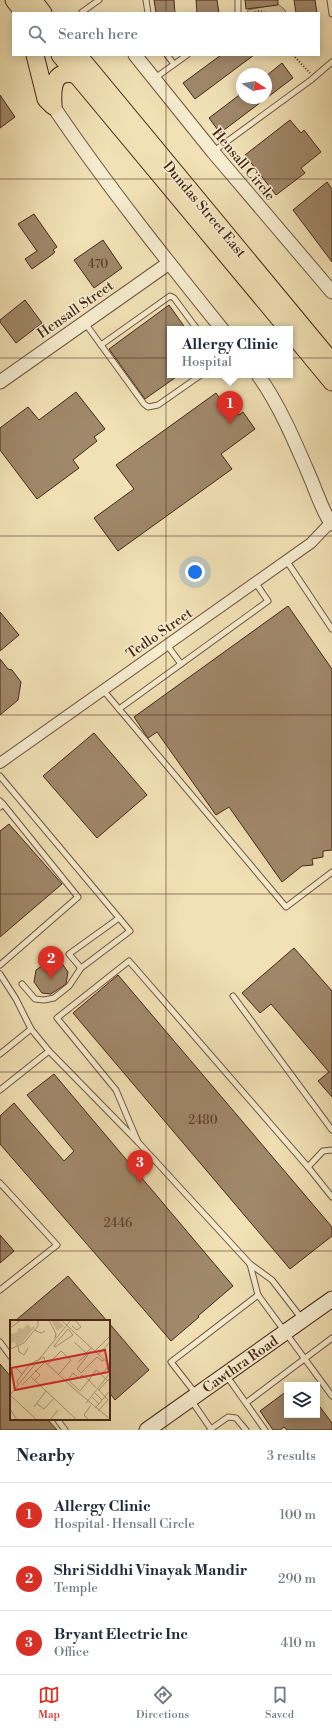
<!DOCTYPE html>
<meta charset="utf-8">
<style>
body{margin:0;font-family:"Libre Bodoni",serif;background:#f2f2f3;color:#1f2937}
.controls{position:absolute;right:12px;bottom:12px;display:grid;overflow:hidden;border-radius:0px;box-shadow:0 2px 10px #0003}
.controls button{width:36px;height:36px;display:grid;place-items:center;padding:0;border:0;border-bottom:1px solid #e0e1e3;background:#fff;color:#1f2937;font:20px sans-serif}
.compass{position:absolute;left:236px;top:68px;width:36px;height:36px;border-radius:50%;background:#fff;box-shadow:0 2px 10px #0003;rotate:101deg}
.you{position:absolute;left:195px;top:572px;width:14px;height:14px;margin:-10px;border:3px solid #fff;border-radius:50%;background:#1a73e8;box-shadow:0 0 0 6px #1a73e833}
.badge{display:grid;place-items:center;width:26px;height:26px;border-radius:50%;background:#d93025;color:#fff;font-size:13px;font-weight:700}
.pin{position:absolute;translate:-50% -33px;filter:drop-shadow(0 1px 2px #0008)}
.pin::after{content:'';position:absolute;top:21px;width:14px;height:12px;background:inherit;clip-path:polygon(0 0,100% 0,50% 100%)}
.popup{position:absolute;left:167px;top:326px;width:126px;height:52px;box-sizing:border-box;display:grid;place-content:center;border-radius:0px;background:#fff;filter:drop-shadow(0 1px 3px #0005);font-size:13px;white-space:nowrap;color:#747a83}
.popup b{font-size:15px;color:#1f2937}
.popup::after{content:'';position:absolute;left:50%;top:100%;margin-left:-8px;border:8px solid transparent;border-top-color:#fff}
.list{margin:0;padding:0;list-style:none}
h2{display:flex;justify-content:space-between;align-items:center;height:52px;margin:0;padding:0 16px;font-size:17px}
h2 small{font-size:13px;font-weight:400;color:#747a83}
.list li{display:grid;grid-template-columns:26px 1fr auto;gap:12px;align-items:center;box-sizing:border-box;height:64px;padding:0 16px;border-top:1px solid #e0e1e3}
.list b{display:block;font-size:15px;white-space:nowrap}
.list p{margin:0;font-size:13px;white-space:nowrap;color:#747a83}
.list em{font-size:13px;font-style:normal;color:#747a83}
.icon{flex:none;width:22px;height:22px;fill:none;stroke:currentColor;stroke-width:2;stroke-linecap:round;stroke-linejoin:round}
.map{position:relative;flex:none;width:332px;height:1430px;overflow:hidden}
.search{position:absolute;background:#fff;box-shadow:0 2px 10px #0003;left:12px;right:12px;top:12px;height:44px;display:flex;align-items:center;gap:10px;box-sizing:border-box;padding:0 14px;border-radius:0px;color:#747a83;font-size:15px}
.sheet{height:244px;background:#fff}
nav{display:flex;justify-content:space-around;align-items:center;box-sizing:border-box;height:56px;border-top:1px solid #e0e1e3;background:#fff;font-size:11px;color:#747a83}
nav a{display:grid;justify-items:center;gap:2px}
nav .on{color:#d93025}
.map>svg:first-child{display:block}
.grass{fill:url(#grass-tufts);stroke:#8e755a}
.building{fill:#a0886a;stroke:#482819}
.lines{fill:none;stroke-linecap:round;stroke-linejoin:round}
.service-casing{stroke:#725640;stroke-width:7}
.minor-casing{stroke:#725640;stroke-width:12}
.tertiary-casing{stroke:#725640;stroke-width:15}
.secondary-casing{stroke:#482819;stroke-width:17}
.primary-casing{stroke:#482819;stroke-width:19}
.path{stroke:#482819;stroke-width:2;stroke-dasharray:1 2;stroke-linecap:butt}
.service{stroke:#f6eccf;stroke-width:5}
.minor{stroke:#f6eccf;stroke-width:10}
.tertiary{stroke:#f6eccf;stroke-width:13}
.secondary{stroke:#f6eccf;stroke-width:15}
.primary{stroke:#f1e1b5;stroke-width:17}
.grid{fill:none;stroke:#482819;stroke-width:1;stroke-opacity:0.55}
.labels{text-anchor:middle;stroke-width:3;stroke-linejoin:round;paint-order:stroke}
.number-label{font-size:12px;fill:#5e402d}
.street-label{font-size:14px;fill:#482819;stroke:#f6eccf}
.inset-road{fill:none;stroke:#ad9777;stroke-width:1}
.view{fill:#d62828;fill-opacity:0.15;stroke:#d62828;stroke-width:2}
.inset-edge{fill:none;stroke:#482819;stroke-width:2}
</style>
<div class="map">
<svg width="332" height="1430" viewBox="0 0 332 1430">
<defs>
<pattern id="grass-tufts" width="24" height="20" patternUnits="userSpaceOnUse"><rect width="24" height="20" fill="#d4c29a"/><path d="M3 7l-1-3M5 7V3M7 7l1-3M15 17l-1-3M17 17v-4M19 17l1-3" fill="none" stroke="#ae9e7d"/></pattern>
</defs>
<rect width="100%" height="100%" fill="#f1e1b5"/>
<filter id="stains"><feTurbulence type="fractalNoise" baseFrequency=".005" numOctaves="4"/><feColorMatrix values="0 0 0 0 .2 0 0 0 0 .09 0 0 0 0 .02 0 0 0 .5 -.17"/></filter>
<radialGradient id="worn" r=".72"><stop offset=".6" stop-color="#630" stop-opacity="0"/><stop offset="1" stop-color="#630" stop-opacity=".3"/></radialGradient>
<path class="grass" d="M278,4L285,10L286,13H247L248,10Z"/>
<g class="building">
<path d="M154,0H174L175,13H156Z"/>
<path d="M196,0H217L219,13H197Z"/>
<path d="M245,0H278V5L246,9Z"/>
<path d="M294,0H315L317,13H296Z"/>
<path d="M221,55H254L195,99L183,83Z"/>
<path d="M282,63L293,78L220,133L209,118L242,93V98H266V76Z"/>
<path d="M0,95L15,117L0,128Z"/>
<path d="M290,120L301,133L304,130L321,152L301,168L305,173L276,195L245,155Z"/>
<path d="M327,182L332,189V262L293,210Z"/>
<path d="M34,214L57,247L53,250L55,252L53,254L32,269L25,259L37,251L18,224Z"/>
<path d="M103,240L122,268L94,288L74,260Z"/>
<path d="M25,300L42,323L16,343L0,322V320Z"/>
<path d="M169,305L186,329H170V375H179L145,399L109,349Z"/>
<path d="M76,392L105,429L94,437L97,441L73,460L79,468L37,499L0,450V428L28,407L39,420Z"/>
<path d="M216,393L225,406L230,403L239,415L243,412L255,429L221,454L232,469L118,551L94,518L134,489L116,465Z"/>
<path d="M288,606L332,669V850L323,851V857L312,859L313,865L302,866L282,882L229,807L216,815L157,732L148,738L134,717Z"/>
<path d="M0,612L19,635L0,651Z"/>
<path d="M0,659L8,669L12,670L21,682L18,700L0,715Z"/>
<path d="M94,733L147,795L97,838L43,776Z"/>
<path d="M9,824L62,884L0,937V831Z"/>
<path d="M294,948L332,991V1097L318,1081L329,1072L271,1004L260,1013L242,993Z"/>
<path d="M61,962L68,972L66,984L51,994L42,993L34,982L36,970L46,963L57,964Z"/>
<path d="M118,975L332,1227V1236L290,1269L73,1013Z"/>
<path d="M54,1074L233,1286L198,1316L199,1317L171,1341L0,1144V1116L14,1103L64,1161L74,1151L27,1095Z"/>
<path d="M0,1235L14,1251L0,1263Z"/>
<path d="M68,1276L107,1321H15Z"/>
<path d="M109,1323L149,1370L115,1400L109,1392Z"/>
<path d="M0,1364L11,1377V1419H47L57,1430H0Z"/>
<path d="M287,1391V1415H317V1403L332,1423V1430H287L284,1427L280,1430H273L260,1411Z"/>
</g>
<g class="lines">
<defs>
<g id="service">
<path d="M146,0L148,13"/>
<path d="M330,0L332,14"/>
<path d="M82,12L99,0"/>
<path d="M238,13V0"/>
<path d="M167,55L174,64"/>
<path d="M155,78L187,55"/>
<path d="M214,151L311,80L332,62"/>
<path d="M85,323L144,404L148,407L158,405L201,375"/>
<path d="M101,345L170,296L174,298L197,329"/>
<path d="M286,560L332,629"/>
<path d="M167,645L181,664"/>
<path d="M103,690L286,907L332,872"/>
<path d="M119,709L268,601L255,582"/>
<path d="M0,776L130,931L81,968L69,986L54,998L44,1000L35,999L22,984"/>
<path d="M0,801L3,804L0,807"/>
<path d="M0,965L78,897L3,804"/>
<path d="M81,968L69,954L119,918"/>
<path d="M0,974L16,999L31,1029L0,1054"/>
<path d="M233,996L332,1130"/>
<path d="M49,1051L138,1142L250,1264L258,1295L171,1362L196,1394"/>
<path d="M0,1090L49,1051L31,1029"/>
<path d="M138,1142L116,1090L57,1018L129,961L308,1167"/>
<path d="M332,1150L323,1151L308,1167L332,1197"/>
<path d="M0,1183L57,1245L0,1290"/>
<path d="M250,1264L272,1280L302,1319"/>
<path d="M258,1295L332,1396"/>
<path d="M0,1342L11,1357"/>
<path d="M226,1375L265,1430"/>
<path d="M191,1400L211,1429L210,1430"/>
<path d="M246,1403L332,1338"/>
<path d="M57,1419L65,1430"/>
<path d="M211,1429L228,1417L236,1418L246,1430"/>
</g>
<path id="minor" d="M0,763L311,543L330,523"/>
<g id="tertiary">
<path d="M135,55L213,152L332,292"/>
<path d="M53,106C105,183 164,257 222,329"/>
<path d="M258,375C280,406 295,442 310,477C315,488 324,516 332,524"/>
<path d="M0,382L169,263"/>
</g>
<path id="secondary" d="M147,1430L332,1299"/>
<g id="primary">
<path d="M14,0L24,13"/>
<path d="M33,0L43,13"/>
<path d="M35,55L46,99L53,106"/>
<path d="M60,55L288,329"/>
<path d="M78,55L332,362"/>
<path d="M53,105C52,87 53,68 77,75"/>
<path d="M290,331L332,382"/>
</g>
</defs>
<use href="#service" class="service-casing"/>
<use href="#minor" class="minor-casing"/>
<use href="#tertiary" class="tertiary-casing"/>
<use href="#secondary" class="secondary-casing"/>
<use href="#primary" class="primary-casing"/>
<g class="path">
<path d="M252,13L259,11L266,13"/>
<path d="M293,55L310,73"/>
</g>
<use href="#service" class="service"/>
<use href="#minor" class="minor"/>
<use href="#tertiary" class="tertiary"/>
<use href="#secondary" class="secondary"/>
<use href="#primary" class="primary"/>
</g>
<path class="grid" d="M166,0V13M166,55V1430M0,179H332M0,358H332M0,536H332M0,715H332M0,894H332M0,1072H332M0,1251H332"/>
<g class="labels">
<g class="number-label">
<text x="98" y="268">470</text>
<text x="203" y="1124">2480</text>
<text x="118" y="1227">2446</text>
</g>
<g class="street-label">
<text transform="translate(244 164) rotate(50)" y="5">Hensall Circle</text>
<text transform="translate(205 209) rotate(50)" y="5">Dundas Street East</text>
<text transform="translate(75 309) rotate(-35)" y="5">Hensall Street</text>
<text transform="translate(159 633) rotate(-35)" y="5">Tedlo Street</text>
<text transform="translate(240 1364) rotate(-35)" y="5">Cawthra Road</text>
</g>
</g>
<g transform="translate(10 1320)">
<rect width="100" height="100" fill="#f1e1b5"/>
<path d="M41,0H48L54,6L47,11ZM26,6L13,22L6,26L5,22L0,24V14Z" fill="#d4c29a"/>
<path d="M18,4L21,8H24L13,19L7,13L8,8L13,9Z" fill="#d4c29a"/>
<path class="inset-road" d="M39,0L46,14L45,18M51,0L100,45M62,6L67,10L71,7L65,0M0,8L11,0M58,9L63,15L45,27L44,26ZM24,10L31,13L35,11M64,22L76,33L81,28M8,26L9,32L14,35L18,28M0,29L14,23L28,6V0M85,31L100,16M78,35L67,49L71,53L78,46M88,35L100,22M68,42L81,31M38,44L51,31L61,40L49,54M78,46L87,37L92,41L94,40M0,49L5,47L12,54M25,50L30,55L25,60M91,55L98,47L100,49M20,56L67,100M58,60L63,53L69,58L72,55L79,60M58,60L70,71M8,64L7,61L20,44L34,37L35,42L63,68L100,99M12,65L35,42M86,68L79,60L86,50L98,61L100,58M88,69L98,80L88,91M89,70L97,61M70,71L79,60M85,73L92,80L89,84M0,75L27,100M0,75L61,0M82,77L89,84L85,88M92,80L100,71M26,83L34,89L44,78M76,83L100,53M24,87L36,71M0,89L7,100M40,100L48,90M79,100L74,95L81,85"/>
<path class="view" d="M95,30L99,52L5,70L1,48Z"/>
<rect width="100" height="100" class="inset-edge"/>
</g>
<rect width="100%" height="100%" filter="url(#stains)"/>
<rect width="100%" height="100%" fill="url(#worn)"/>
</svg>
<div class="controls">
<button><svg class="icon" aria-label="layers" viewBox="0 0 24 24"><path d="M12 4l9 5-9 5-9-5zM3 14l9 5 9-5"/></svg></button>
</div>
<svg class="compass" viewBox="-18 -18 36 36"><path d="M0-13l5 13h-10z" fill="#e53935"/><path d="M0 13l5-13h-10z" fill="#747a83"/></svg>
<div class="you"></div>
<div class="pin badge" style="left:230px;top:424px">1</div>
<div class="popup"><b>Allergy Clinic</b>Hospital</div>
<div class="pin badge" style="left:51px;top:979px">2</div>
<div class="pin badge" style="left:140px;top:1183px">3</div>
<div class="search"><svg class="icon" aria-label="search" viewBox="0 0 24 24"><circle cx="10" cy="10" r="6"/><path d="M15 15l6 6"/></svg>Search here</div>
</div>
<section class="sheet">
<h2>Nearby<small>3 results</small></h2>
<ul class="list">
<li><span class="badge">1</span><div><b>Allergy Clinic</b><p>Hospital · Hensall Circle</p></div><em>100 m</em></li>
<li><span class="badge">2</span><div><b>Shri Siddhi Vinayak Mandir</b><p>Temple</p></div><em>290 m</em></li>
<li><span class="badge">3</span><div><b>Bryant Electric Inc</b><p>Office</p></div><em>410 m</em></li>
</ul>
</section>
<nav>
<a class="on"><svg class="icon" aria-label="map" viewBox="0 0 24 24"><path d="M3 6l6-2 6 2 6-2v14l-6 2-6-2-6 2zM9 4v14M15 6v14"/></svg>Map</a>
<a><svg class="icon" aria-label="directions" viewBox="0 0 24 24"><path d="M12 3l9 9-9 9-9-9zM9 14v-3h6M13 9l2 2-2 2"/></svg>Directions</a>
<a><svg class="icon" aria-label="saved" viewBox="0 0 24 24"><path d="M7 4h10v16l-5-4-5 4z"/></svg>Saved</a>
</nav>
